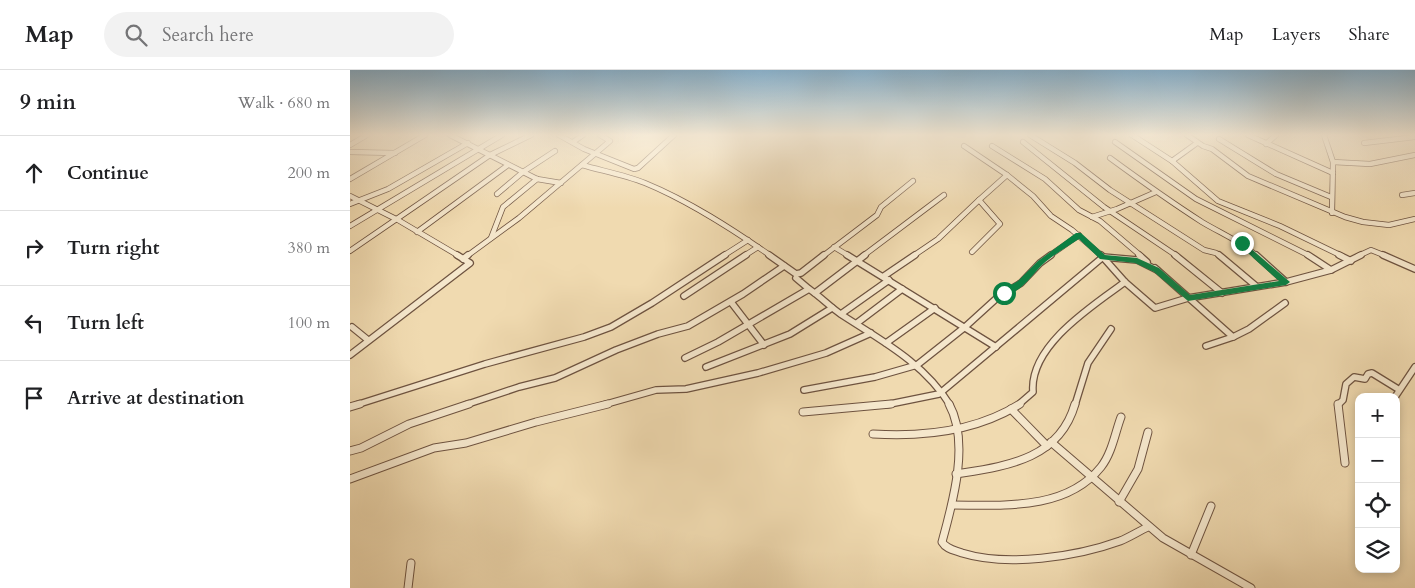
<!DOCTYPE html>
<meta charset="utf-8">
<style>
body{margin:0;font-family:Cardo,serif;background:#f2f2f2;color:#202124}
.controls{position:absolute;right:15px;bottom:15px;display:grid;overflow:hidden;border-radius:10px;box-shadow:0 2px 8px #0003}
.controls button{width:45px;height:45px;display:grid;place-items:center;padding:0;border:0;border-bottom:1px solid #e0e0e0;background:#fff;color:#202124;font:25px sans-serif}
.stop{position:absolute;width:15px;height:15px;margin:-11px;border:4px solid #0b8043;border-radius:50%;background:#fff}
.stop.end{background:#0b8043;border-color:#fff;box-shadow:0 1px 5px #0008}
.list{margin:0;padding:0;list-style:none}
h2{display:flex;justify-content:space-between;align-items:center;height:65px;margin:0;padding:0 20px;font-size:21px}
h2 small{font-size:16px;font-weight:400;color:#757577}
.list li{display:grid;grid-template-columns:32px 1fr auto;gap:15px;align-items:center;box-sizing:border-box;height:75px;padding:0 20px;border-top:1px solid #e0e0e0}
.list b{display:block;font-size:19px;white-space:nowrap}
.list em{font-size:16px;font-style:normal;color:#757577}
.icon{flex:none;width:28px;height:28px;fill:none;stroke:currentColor;stroke-width:2;stroke-linecap:round;stroke-linejoin:round}
.map{position:relative;flex:none;width:1065px;height:518px;overflow:hidden}
header{display:flex;align-items:center;gap:30px;box-sizing:border-box;height:70px;padding:0 25px;background:#fff;border-bottom:1px solid #e0e0e0}
header strong{font-size:24px}
nav{display:flex;gap:28px;margin-inline-start:auto;font-size:18px}
.search{width:350px;height:45px;background:#f2f2f2;display:flex;align-items:center;gap:12px;box-sizing:border-box;padding:0 18px;border-radius:28px;color:#757577;font-size:19px}
main{display:flex}
aside{flex:1;background:#fff}
.map>svg:first-child{display:block}
.lines{fill:none;stroke-linecap:round;stroke-linejoin:round}
.minor-far2-casing{stroke:#6e5340;stroke-width:6}
.minor-far1-casing{stroke:#6e5340;stroke-width:8}
.minor-casing{stroke:#6e5340;stroke-width:9}
.minor-far2{stroke:#f5e7cc;stroke-width:4.5}
.minor-far1{stroke:#f5e7cc;stroke-width:5.5}
.minor{stroke:#f5e7cc;stroke-width:7}
.route{fill:#0b8043}
</style>
<header>
<strong>Map</strong>
<div class="search"><svg class="icon" aria-label="search" viewBox="0 0 24 24"><circle cx="10" cy="10" r="6"/><path d="M15 15l6 6"/></svg>Search here</div>
<nav><a>Map</a><a>Layers</a><a>Share</a></nav>
</header>
<main>
<aside>
<h2>9 min<small>Walk · 680 m</small></h2>
<ul class="list">
<li><svg class="icon" aria-label="ahead" viewBox="0 0 24 24"><path d="M12 20V5M6 11l6-6 6 6"/></svg><div><b>Continue</b></div><em>200 m</em></li>
<li><svg class="icon" aria-label="right" viewBox="0 0 24 24"><path d="M7 20v-9h11M14 6l5 5-5 5"/></svg><div><b>Turn right</b></div><em>380 m</em></li>
<li><svg class="icon" aria-label="left" viewBox="0 0 24 24"><path d="M17 20v-9H6M10 6l-5 5 5 5"/></svg><div><b>Turn left</b></div><em>100 m</em></li>
<li><svg class="icon" aria-label="arrive" viewBox="0 0 24 24"><path d="M6 21V4h12l-3 4 3 4H6"/></svg><div><b>Arrive at destination</b></div></li>
</ul>
</aside>
<div class="map">
<svg width="1065" height="518" viewBox="0 0 1065 518">
<rect width="100%" height="100%" fill="#f0dab0"/>
<filter id="stains"><feTurbulence type="fractalNoise" baseFrequency=".004" numOctaves="4"/><feColorMatrix values="0 0 0 0 .2 0 0 0 0 .09 0 0 0 0 .02 0 0 0 .5 -.17"/></filter>
<radialGradient id="worn" r=".72"><stop offset=".6" stop-color="#630" stop-opacity="0"/><stop offset="1" stop-color="#630" stop-opacity=".3"/></radialGradient>
<g class="lines">
<defs>
<g id="minor-far2">
<path d="M100,65L187,109L211,113"/>
<path d="M209,65L234,79L284,99L288,98L324,65"/>
<path d="M680,65L725,93L760,120L854,180L866,183L870,186"/>
<path d="M782,65L822,91L868,131L930,156L992,186"/>
<path d="M837,65L853,76L862,79L898,106L995,147L1013,152L1039,155L1065,149"/>
<path d="M898,65L983,103"/>
<path d="M974,65L983,92L982,143"/>
<path d="M869,69L926,104L981,127"/>
<path d="M223,72L233,65"/>
<path d="M673,72L754,137L827,186"/>
<path d="M765,72L846,129L960,186"/>
<path d="M1014,73L1065,67"/>
<path d="M916,74L926,65"/>
<path d="M0,75L17,65"/>
<path d="M614,76L657,105L683,126L701,146L722,160L752,186"/>
<path d="M642,76L695,109L729,140L750,151L791,186"/>
<path d="M0,82L45,83"/>
<path d="M760,88C790,110 821,132 852,152C872,164 889,170 907,186"/>
<path d="M822,91L847,73"/>
<path d="M983,92L1020,94L1065,85"/>
<path d="M232,95C253,101 275,105 295,113C339,131 382,159 421,186"/>
<path d="M0,109L75,65"/>
<path d="M147,124L173,102L205,81"/>
<path d="M1052,125L1065,123"/>
<path d="M0,126L48,150L109,186"/>
<path d="M629,130L657,105"/>
<path d="M0,134L38,119L118,73"/>
<path d="M742,147L767,139L806,122"/>
<path d="M0,156L152,65"/>
<path d="M67,162L158,95"/>
<path d="M141,168L153,137L187,109"/>
<path d="M484,177L499,186"/>
<path d="M0,181L140,85L181,65"/>
<path d="M117,186L169,148L260,71L250,65"/>
<path d="M373,186L398,170"/>
<path d="M394,186L408,177"/>
<path d="M473,186L527,145L531,137L563,111"/>
<path d="M513,186L594,125"/>
<path d="M563,186L588,169L629,130L650,154L622,182"/>
<path d="M699,186L729,165"/>
<path d="M1008,186L1021,180L1036,186"/>
</g>
<g id="minor-far1">
<path d="M419,185L446,204L451,203L474,185"/>
<path d="M497,185L646,277"/>
<path d="M751,185L775,212L805,238L838,228L936,212L981,200"/>
<path d="M789,185L797,192"/>
<path d="M825,185L872,223"/>
<path d="M869,185L906,216"/>
<path d="M906,185L936,212"/>
<path d="M958,185L981,200L1011,185"/>
<path d="M989,185L1001,191"/>
<path d="M1033,185L1065,199"/>
<path d="M113,189L118,185"/>
<path d="M805,198L883,267L899,259L935,233"/>
<path d="M534,206L565,185"/>
<path d="M446,208L459,219"/>
<path d="M465,223L515,185"/>
<path d="M334,226L396,185"/>
<path d="M381,232L414,275"/>
<path d="M491,244L539,210"/>
<path d="M507,253L552,219"/>
<path d="M2,257L18,270"/>
<path d="M536,273L585,238"/>
<path d="M856,276L883,267"/>
<path d="M0,285L120,193L107,185"/>
<path d="M335,288L368,272L459,219C471,227 480,237 492,245C532,271 574,293 600,335"/>
<path d="M356,297L440,264L482,238"/>
<path d="M454,320L525,307L567,295L615,257L648,227L671,213L690,193L701,185"/>
<path d="M1045,327L1065,297"/>
<path d="M6,335L135,294L234,267L261,257L302,233L375,185"/>
<path d="M115,335L169,317L205,308L266,280L308,264L338,256L393,224L434,196"/>
<path d="M253,335L306,320L336,319L408,303L476,283L521,263"/>
<path d="M535,335L589,324L753,187L787,190L807,200"/>
<path d="M668,335L683,322C679,276 742,236 775,212"/>
<path d="M725,335L738,293L761,259"/>
<path d="M988,335L993,330L996,314L1004,307L1015,309L1018,304L1022,303L1048,319"/>
</g>
<g id="minor">
<path d="M599,334C620,372 603,432 592,472C596,479 604,480 612,483C657,497 726,487 770,471C780,467 789,461 798,457"/>
<path d="M988,334L995,393"/>
<path d="M0,337L10,334"/>
<path d="M661,339L697,376"/>
<path d="M453,342L541,334"/>
<path d="M523,364C572,367 627,361 670,334"/>
<path d="M701,372L813,468L901,518"/>
<path d="M0,381L11,378L59,354L119,334"/>
<path d="M606,404C656,396 709,390 725,334"/>
<path d="M0,409L84,378L116,373L186,352L258,334"/>
<path d="M769,432L788,399L798,362"/>
<path d="M602,435C652,435 716,441 751,397C762,383 765,363 771,347"/>
<path d="M841,485L861,436"/>
<path d="M58,518L61,493"/>
</g>
</defs>
<use href="#minor-far2" class="minor-far2-casing"/>
<use href="#minor-far1" class="minor-far1-casing"/>
<use href="#minor" class="minor-casing"/>
<use href="#minor-far2" class="minor-far2"/>
<use href="#minor-far1" class="minor-far1"/>
<use href="#minor" class="minor"/>
</g>
<linearGradient id="sky" x2="0" y2="1"><stop stop-color="#8ab6d4"/><stop offset="0.47" stop-color="#f8eedb"/><stop offset="1" stop-color="#f8eedb" stop-opacity="0"/></linearGradient>
<rect width="1065" height="138" fill="url(#sky)"/>
<path class="route" d="M726,163H731L755,185L787,188L809,198L840,225L929,211L889,175V171H892L940,212L936,215L838,231L804,202L785,193L750,189L729,169C717,177 703,185 692,195C682,205 668,227 651,225V221L668,211L688,191Z"/>
<rect width="100%" height="100%" filter="url(#stains)"/>
<rect width="100%" height="100%" fill="url(#worn)"/>
</svg>
<div class="controls">
<button>+</button>
<button>−</button>
<button><svg class="icon" aria-label="locate" viewBox="0 0 24 24"><circle cx="12" cy="12" r="6"/><path d="M12 2v4M12 18v4M2 12h4M18 12h4"/></svg></button>
<button><svg class="icon" aria-label="layers" viewBox="0 0 24 24"><path d="M12 4l9 5-9 5-9-5zM3 14l9 5 9-5"/></svg></button>
</div>
<div class="stop" style="left:654px;top:223px"></div>
<div class="stop end" style="left:892px;top:173px"></div>
</div>
</main>
